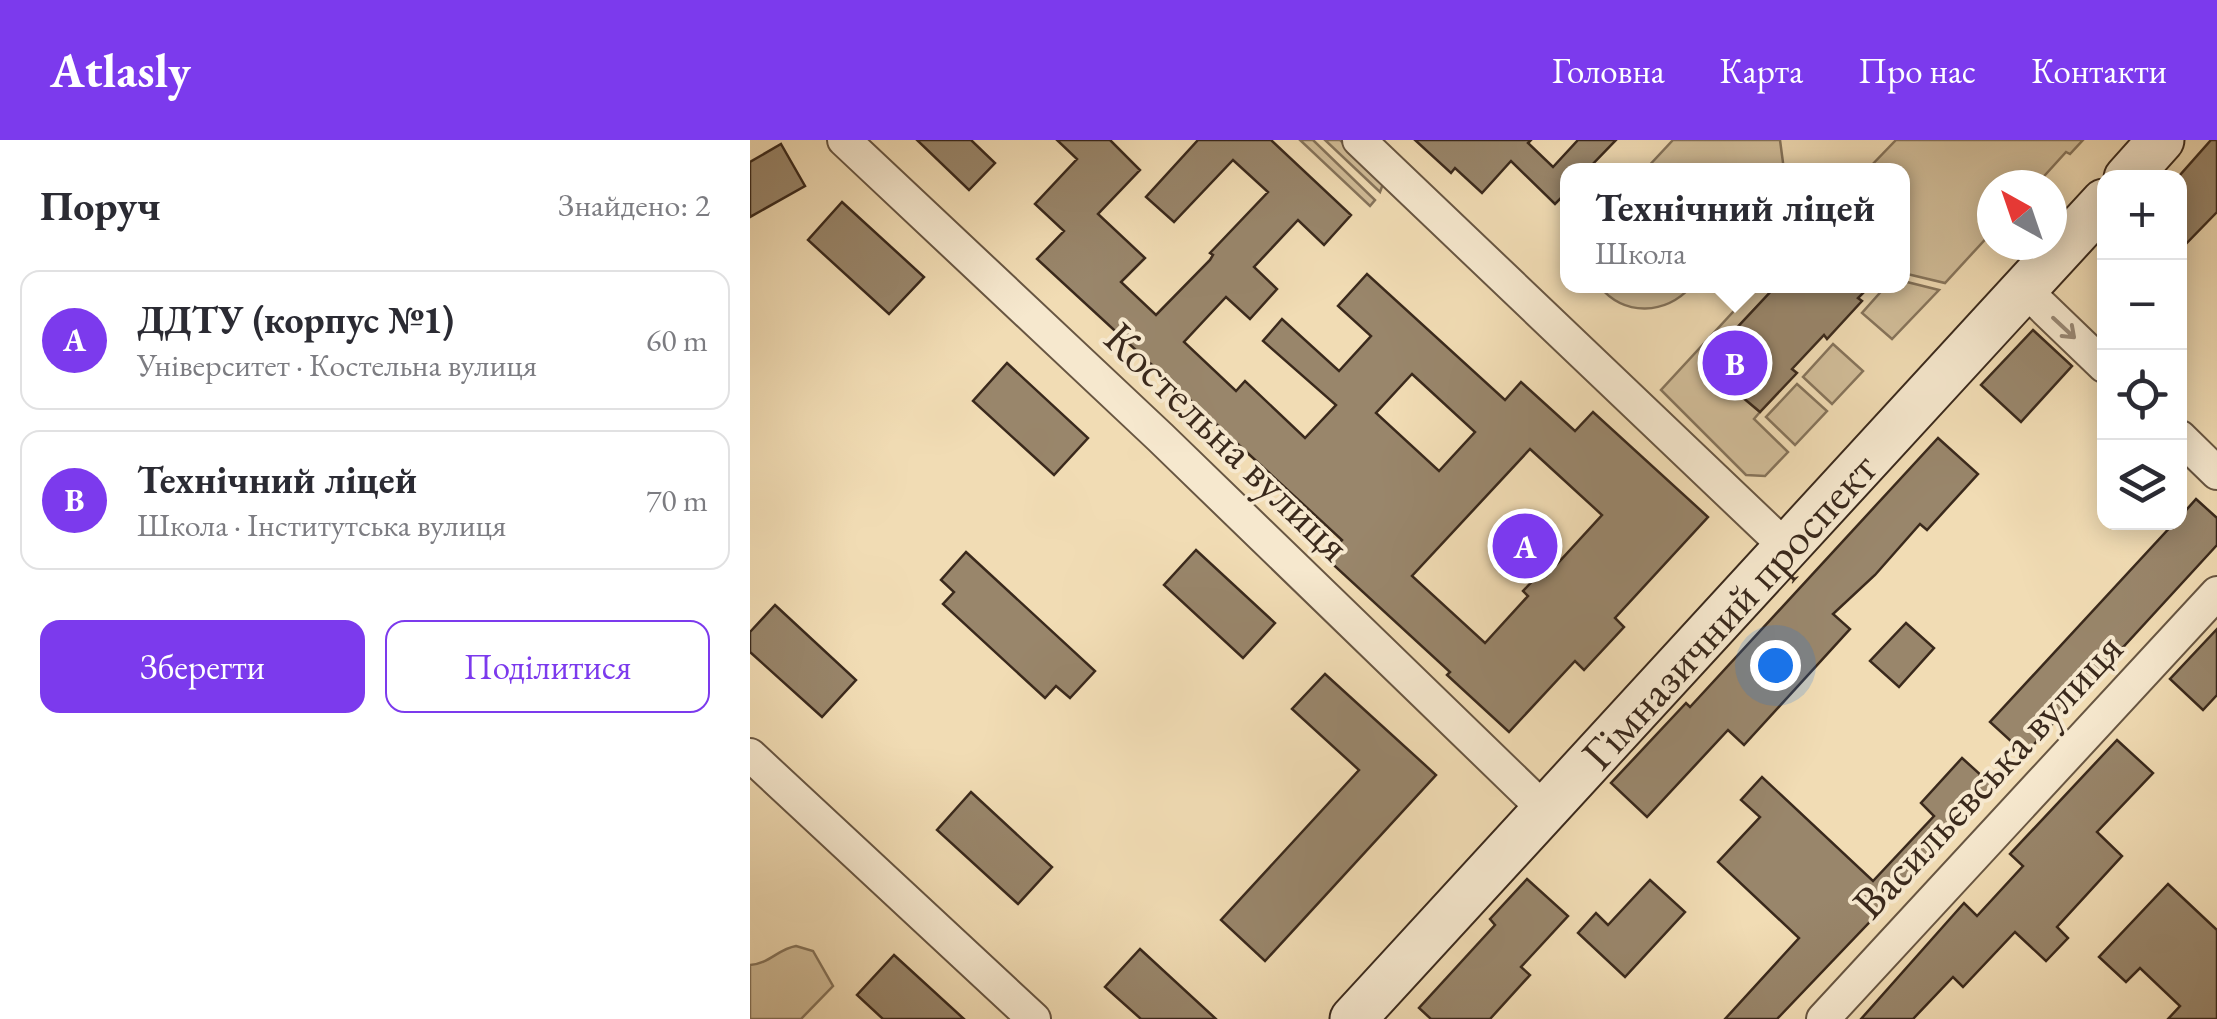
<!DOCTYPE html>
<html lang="uk">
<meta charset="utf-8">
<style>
body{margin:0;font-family:"EB Garamond",serif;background:#f2f2f3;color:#2b2b33}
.controls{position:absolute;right:30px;top:30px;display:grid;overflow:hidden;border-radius:20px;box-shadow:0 5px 25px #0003}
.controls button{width:90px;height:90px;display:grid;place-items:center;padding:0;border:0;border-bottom:2px solid #e1e1e2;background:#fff;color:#2b2b33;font:50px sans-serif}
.compass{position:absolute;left:1227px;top:30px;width:90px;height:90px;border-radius:50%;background:#fff;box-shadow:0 5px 25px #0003;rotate:320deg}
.you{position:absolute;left:1025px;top:525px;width:35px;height:35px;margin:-25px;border:8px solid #fff;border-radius:50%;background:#1a73e8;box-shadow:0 0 0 15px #1a73e833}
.badge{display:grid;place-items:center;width:65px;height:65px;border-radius:50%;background:#7c3aed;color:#fff;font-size:32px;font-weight:700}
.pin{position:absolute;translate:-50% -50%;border:5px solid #fff;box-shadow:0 2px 10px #0006}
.popup{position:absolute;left:810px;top:23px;width:350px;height:130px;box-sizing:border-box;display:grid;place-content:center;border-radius:20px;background:#fff;filter:drop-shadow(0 2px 8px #0005);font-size:32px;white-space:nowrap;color:#7c7c81}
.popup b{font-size:38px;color:#2b2b33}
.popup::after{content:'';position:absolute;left:50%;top:100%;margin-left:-20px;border:20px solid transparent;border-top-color:#fff}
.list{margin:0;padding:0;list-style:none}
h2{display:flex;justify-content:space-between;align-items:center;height:130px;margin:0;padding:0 40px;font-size:42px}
h2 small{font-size:32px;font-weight:400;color:#7c7c81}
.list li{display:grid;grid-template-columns:65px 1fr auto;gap:30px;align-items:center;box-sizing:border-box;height:140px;margin:0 20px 20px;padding:0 20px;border:2px solid #e1e1e2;border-radius:20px}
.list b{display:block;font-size:38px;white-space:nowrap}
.list p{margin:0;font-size:32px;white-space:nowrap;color:#7c7c81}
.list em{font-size:32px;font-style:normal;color:#7c7c81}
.actions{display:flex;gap:20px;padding:30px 40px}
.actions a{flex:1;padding:22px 0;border:2px solid #7c3aed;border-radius:20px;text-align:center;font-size:35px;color:#7c3aed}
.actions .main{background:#7c3aed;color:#fff}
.icon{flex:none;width:55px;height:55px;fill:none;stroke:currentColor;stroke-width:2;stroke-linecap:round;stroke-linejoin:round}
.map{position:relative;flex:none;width:1467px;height:879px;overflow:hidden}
header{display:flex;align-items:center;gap:60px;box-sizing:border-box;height:140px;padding:0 50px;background:#7c3aed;color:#fff}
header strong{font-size:48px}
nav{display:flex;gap:55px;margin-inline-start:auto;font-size:35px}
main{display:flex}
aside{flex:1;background:#fff}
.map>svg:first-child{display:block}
.green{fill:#d2be9a;stroke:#86745b;stroke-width:2.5}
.building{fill:#99866b;stroke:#3a291c;stroke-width:2.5;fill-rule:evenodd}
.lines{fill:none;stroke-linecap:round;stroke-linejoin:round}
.minor-casing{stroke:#685642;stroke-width:36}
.secondary-casing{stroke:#3a291c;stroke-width:49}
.minor{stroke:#f6e8ce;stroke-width:32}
.secondary{stroke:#f6e8ce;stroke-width:45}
.oneway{stroke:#988875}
.labels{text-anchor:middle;stroke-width:8;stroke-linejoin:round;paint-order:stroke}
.street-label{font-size:45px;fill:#3a291c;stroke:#f6e8ce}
</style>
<header>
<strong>Atlasly</strong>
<nav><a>Головна</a><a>Карта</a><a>Про нас</a><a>Контакти</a></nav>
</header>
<main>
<aside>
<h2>Поруч<small>Знайдено: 2</small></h2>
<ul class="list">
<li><span class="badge">A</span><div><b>ДДТУ (корпус №1)</b><p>Університет · Костельна вулиця</p></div><em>60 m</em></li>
<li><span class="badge">B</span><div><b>Технічний ліцей</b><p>Школа · Інститутська вулиця</p></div><em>70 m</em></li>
</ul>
<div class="actions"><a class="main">Зберегти</a><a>Поділитися</a></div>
</aside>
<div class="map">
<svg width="1467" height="879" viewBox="0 0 1467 879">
<rect width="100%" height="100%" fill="#f1dcb4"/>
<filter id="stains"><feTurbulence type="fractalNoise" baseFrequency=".002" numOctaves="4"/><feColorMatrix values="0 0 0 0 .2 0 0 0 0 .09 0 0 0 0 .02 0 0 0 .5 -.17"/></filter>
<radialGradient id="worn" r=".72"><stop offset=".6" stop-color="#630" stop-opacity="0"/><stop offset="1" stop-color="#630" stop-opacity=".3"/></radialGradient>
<g class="green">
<path d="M550,0H563L625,60L620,66Z"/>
<path d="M575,0H590L634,41L630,52Z"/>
<path d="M923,0H1030L1034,30H895Z"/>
<path d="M1146,0H1333L1320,14L1316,12L1286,45H1242V92L1195,143L1153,133L1152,31L1117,30Z"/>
<path d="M1153,141L1189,150L1142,199L1112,173L1136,146H1152Z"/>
<path d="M849,146H942C915,175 875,177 849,146Z"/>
<path d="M1007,146H1026L953,224L1010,272L1004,279L1038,312L1015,336L996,335L911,250Z"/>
<path d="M1083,204L1113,231L1082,264L1053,237Z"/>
<path d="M1047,244L1077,271L1045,305L1016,277Z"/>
<path d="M46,806L63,811L83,846L51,879H0V825C19,824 28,809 46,806Z"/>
</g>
<g class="building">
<path d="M167,0H221L245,23L219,50Z"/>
<path d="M307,0H360L390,30L348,74L395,118L371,142L406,175L460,120L463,115L460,113L518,52L483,20L424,82L396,57L448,0H521L601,75L574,105L548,80L504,127L527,149L500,179L476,157L434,202L486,251L495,241L555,298L586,265L513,201L532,179L589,231L621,196L588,166L617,134L755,260L771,242L825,291L843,272L958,377L865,478L874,487L834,530L825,521L759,592L697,535L700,532L576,418L592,400L287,119L314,91L285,64L327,19ZM662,234L725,292L689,331L626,273ZM780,309L852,375L796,436L792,431L773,451L778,456L735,503L662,436Z"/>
<path d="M665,0H781L778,3L803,27L828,0H866L837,30H818V51L805,64L761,21L732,53L705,28L701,33Z"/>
<path d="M1461,0H1467V72L1430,110V35Z"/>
<path d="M31,4L55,46L0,77V22Z"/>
<path d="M92,62L174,137L139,174L58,100Z"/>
<path d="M1026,146H1120L1108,158L1112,161L1077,199L1074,195L1042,229L1047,233L1010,272L953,224Z"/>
<path d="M1283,190L1322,226L1271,282L1231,245Z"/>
<path d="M257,223L338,298L304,335L223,261Z"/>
<path d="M1188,298L1228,334L1177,390L1170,384L1125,435L1083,474L1100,489L994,605L978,590L897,677L861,643L936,563L940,567Z"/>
<path d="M1446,359L1467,378V405L1275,614L1240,582L1425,382H1430V377Z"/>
<path d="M446,410L525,483L493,518L414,445Z"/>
<path d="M216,412L345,531L320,558L306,546L295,558L193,464L204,452L191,440Z"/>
<path d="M25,465L106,540L72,577L0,512V492Z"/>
<path d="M1156,483L1184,508L1149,547L1120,521Z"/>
<path d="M1467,489V555L1453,570L1420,539Z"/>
<path d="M575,534L686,635L515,821L471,780L609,630L542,569Z"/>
<path d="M1367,600L1403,633L1347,692L1372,716L1307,787L1318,798L1296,821L1265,792L1213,847L1203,837L1163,879H1111L1214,763L1227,776L1273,726L1260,714Z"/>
<path d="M1212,618L1243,646L1174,721L1176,723L1027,879H975L1049,798L968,722L1010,677L991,660L1012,637L1123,741L1184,676L1171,663Z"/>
<path d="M221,652L302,727L268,764L187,690Z"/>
<path d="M777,739L818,776L771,827L780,835L740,879H681L669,868L745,785L740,779Z"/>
<path d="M900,740L935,772L875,837L828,793L846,773L858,785Z"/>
<path d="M1418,744L1467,790V879H1418L1430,866L1390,828L1376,842L1349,817Z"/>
<path d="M390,809L466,879H391L355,847Z"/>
<path d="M144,815L214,879H133L107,855Z"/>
</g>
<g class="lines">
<defs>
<g id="minor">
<path d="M94,0L410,297L796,671"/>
<path d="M609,0L1037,408"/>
<path d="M1274,149L1354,226"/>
<path d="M1430,297L1467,333"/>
<path d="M0,615L284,879"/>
<path d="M1073,879L1467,453"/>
</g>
<g id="secondary">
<path d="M1377,38L1411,0"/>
<path id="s1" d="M603,879L1354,62"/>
</g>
</defs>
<use href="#minor" class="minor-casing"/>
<use href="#secondary" class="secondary-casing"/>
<use href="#minor" class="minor"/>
<use href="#secondary" class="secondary"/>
</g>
<defs><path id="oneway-shaft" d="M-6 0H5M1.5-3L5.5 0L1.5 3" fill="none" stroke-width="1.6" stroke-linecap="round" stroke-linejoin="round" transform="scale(2.5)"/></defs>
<use class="oneway" href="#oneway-shaft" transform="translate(1314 188) rotate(43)"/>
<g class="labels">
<g class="street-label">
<text transform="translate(478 301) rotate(44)" y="16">Костельна вулиця</text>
<text dy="16" stroke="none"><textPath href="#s1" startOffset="555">Гімназичний проспект</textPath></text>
<text transform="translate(1237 635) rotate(-47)" y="16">Васильєвська вулиця</text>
</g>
</g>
<rect width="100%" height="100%" filter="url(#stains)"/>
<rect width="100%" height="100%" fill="url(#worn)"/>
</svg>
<div class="controls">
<button>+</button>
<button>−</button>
<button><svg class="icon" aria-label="locate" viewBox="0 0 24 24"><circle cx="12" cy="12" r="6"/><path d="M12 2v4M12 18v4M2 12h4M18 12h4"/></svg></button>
<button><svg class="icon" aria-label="layers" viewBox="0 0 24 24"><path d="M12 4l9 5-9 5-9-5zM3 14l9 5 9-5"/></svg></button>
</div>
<svg class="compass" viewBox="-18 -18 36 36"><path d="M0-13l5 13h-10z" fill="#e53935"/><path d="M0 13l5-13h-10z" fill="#7c7c81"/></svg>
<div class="you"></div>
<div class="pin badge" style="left:775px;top:406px">A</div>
<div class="pin badge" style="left:985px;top:223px">B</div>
<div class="popup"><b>Технічний ліцей</b>Школа</div>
</div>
</main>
